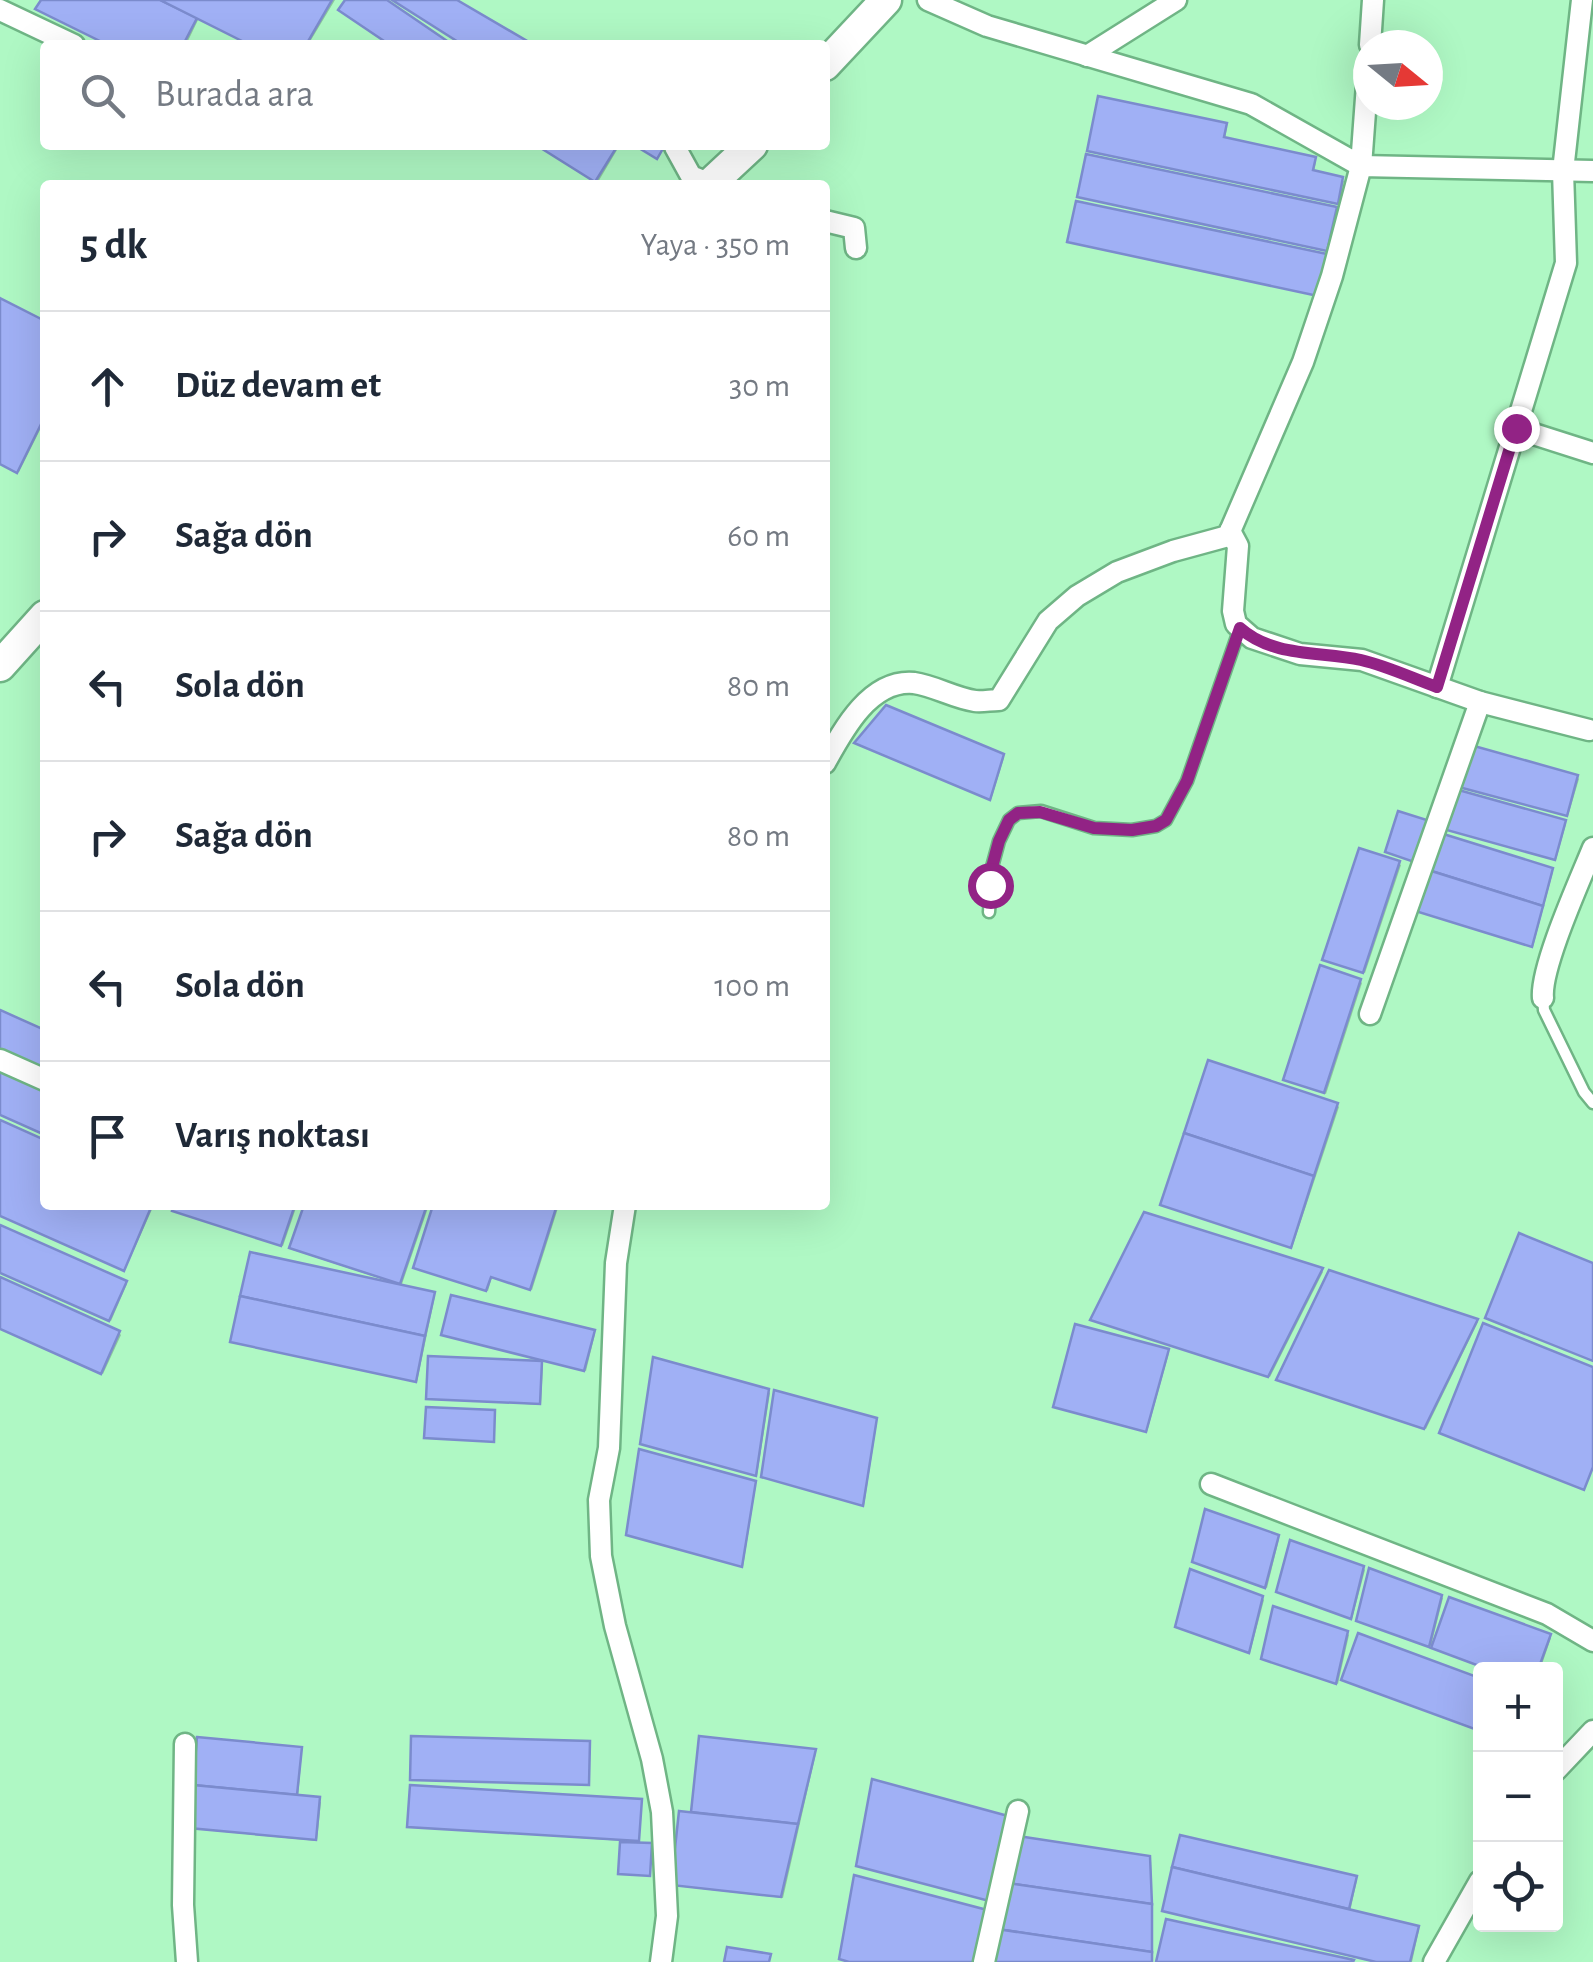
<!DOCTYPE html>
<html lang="tr">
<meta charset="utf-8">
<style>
body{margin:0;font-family:"Alegreya Sans",sans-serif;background:#f6f6f7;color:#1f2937}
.controls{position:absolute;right:30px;bottom:30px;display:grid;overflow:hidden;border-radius:10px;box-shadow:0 10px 40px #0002}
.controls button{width:90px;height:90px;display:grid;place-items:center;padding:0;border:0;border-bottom:2px solid #e0e1e3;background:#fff;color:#1f2937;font:50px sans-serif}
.compass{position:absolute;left:1353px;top:30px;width:90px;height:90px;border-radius:50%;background:#fff;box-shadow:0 10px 40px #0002;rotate:108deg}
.stop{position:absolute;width:30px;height:30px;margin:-22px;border:8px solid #922385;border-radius:50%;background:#fff}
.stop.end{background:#922385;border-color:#fff;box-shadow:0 2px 10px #0008}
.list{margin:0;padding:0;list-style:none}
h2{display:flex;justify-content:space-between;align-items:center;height:130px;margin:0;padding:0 40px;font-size:42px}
h2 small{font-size:32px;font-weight:400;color:#747a83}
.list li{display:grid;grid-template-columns:65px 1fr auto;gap:30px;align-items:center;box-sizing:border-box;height:150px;padding:0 40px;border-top:2px solid #e0e1e3}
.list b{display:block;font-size:38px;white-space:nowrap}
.list em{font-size:32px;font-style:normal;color:#747a83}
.icon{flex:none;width:55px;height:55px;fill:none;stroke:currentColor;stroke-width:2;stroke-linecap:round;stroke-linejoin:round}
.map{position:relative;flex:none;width:1593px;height:1962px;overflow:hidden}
.search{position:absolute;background:#fff;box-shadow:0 10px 40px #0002;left:40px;top:40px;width:790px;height:110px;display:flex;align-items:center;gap:25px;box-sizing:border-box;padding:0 35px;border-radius:10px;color:#747a83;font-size:38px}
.panel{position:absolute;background:#fff;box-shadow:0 10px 40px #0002;left:40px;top:180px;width:790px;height:1030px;border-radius:10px}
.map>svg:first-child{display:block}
.shadow{fill:#0003}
.building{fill:#a0b0f5;stroke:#7b8bcd;stroke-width:2.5}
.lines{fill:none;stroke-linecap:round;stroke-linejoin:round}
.lane-casing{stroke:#6fb585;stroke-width:15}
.street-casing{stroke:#6fb585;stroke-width:25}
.secondary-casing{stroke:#6fb585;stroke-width:35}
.lane{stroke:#fff;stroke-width:10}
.street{stroke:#fff;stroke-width:20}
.secondary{stroke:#fff;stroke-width:30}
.route{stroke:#922385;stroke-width:12}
</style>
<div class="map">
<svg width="1593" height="1962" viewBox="0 0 1593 1962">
<rect width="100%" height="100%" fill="#aff8c4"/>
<g class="shadow">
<path d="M43,0H335L308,45H252L199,18L186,45H110Z"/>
<path d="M1225,125L1227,127L1225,140L1315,159L1316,161L1314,173L1344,181L1339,204L1091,152Z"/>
<path d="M539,145H620L598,182Z"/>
<path d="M1079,196L1335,210L1337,212L1329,251Z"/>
<path d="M0,301L45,323V420L19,472L0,463Z"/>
<path d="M859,744L1002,757L1004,758L991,800Z"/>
<path d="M1577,777L1579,779L1568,816L1460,787Z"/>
<path d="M1565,822L1566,824L1556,860L1446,829Z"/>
<path d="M1399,864L1401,865L1365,973L1327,961Z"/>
<path d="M1552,871L1553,872L1533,947L1417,911Z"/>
<path d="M1360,981L1362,983L1326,1094L1287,1081Z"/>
<path d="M1337,1105L1339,1107L1292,1248L1165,1206Z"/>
<path d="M0,1122L45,1142V1205H154L125,1270L0,1215Z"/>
<path d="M177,1205H297L283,1246L176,1212Z"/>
<path d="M306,1205H429L401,1287L435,1296L417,1382L235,1343L387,1284L388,1281L293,1250L292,1248Z"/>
<path d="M436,1205H559L532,1290L492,1277L488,1291L418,1269Z"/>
<path d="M0,1227L126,1283L127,1284L111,1321L0,1272Z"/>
<path d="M1321,1270L1323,1272L1270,1377L1095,1321Z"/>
<path d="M0,1280L119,1333L121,1335L103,1374L0,1328Z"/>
<path d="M1477,1321L1478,1322L1426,1429L1280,1381Z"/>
<path d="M593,1332L595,1334L586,1371L444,1335Z"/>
<path d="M1167,1351L1169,1353L1147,1432L1058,1408Z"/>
<path d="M541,1363L543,1365L541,1405L429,1398Z"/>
<path d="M768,1391L770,1393L757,1476L644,1445Z"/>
<path d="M494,1413L495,1442L426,1437Z"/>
<path d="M875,1421L877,1422L864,1506L763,1476Z"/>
<path d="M754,1483L756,1485L743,1567L630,1536Z"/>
<path d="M1277,1538L1279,1539L1267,1588L1196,1563Z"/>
<path d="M1363,1568L1365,1570L1352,1619L1281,1593Z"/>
<path d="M1441,1597L1443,1598L1432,1642L1550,1636L1551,1638L1540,1670H1492L1435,1649L1431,1645L1430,1647L1361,1622Z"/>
<path d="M1262,1598L1264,1600L1250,1653L1180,1628Z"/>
<path d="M1347,1633L1349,1635L1338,1684L1266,1660Z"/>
<path d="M701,1739L816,1753L783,1898L675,1886L693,1814Z"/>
<path d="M589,1743L590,1785L412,1779Z"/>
<path d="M301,1750L302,1752L298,1798L321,1802L317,1841L193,1829Z"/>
<path d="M640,1801L642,1803L639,1845L652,1848L650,1876L620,1873L622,1841L410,1826Z"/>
<path d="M1182,1838L1355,1879L1357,1880L1350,1912L1419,1930L1412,1962H1376L1166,1912L1164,1910Z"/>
<path d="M1149,1858L1151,1860L1153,1962H992Z"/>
</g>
<g class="building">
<path d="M41,0H160L197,18L183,45H108L35,9Z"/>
<path d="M160,0H332L306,45H250Z"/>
<path d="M345,0H387L453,45H390L338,10Z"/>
<path d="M392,0H457L534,45H463Z"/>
<path d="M1098,96L1227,123L1224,137L1316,157L1313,170L1343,177L1338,204L1087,151Z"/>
<path d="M536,145H618L595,182Z"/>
<path d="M634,145H665L657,159Z"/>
<path d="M1086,154L1337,207L1327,251L1077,197Z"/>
<path d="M1076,201L1327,254L1318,296L1067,242Z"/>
<path d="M0,298L45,321V416L17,473L0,464Z"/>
<path d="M886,705L1004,754L990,800L854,743Z"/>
<path d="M1467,744L1578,775L1567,816L1455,786Z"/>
<path d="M1455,789L1566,820L1555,860L1443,829Z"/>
<path d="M1398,811L1430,821L1417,863L1385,852Z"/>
<path d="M1437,832L1553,868L1543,906L1425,869Z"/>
<path d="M1359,848L1400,861L1363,973L1322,960Z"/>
<path d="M1425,869L1543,906L1532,947L1412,910Z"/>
<path d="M1320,965L1361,979L1324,1093L1283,1080Z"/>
<path d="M0,1010L45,1030V1076L0,1056Z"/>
<path d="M1208,1060L1338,1103L1314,1176L1184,1133Z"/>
<path d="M0,1064L45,1084V1135L0,1115Z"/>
<path d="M0,1120L45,1140V1205H152L124,1271L0,1216Z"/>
<path d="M1184,1133L1314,1176L1291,1248L1160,1205Z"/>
<path d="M174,1205H295L281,1246L172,1211Z"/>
<path d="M304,1205H427L400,1284L289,1248Z"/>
<path d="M433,1205H557L530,1290L491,1277L486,1291L413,1268Z"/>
<path d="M1144,1212L1323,1268L1268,1377L1090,1320Z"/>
<path d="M0,1225L127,1281L109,1321L0,1273Z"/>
<path d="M1519,1233L1593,1263V1361L1485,1318Z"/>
<path d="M250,1252L435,1292L425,1336L240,1296Z"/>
<path d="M1329,1270L1478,1319L1424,1429L1276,1380Z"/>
<path d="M0,1277L120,1331L101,1374L0,1329Z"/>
<path d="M451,1295L595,1330L584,1371L441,1335Z"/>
<path d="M240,1296L425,1336L416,1382L230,1342Z"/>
<path d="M1483,1323L1593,1367V1467L1584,1490L1439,1433Z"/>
<path d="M1075,1324L1169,1349L1146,1432L1053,1407Z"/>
<path d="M428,1356L542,1361L540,1404L426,1399Z"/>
<path d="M653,1357L769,1389L756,1476L640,1444Z"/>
<path d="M774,1390L877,1418L863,1506L761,1477Z"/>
<path d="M426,1407L495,1410L494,1442L424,1438Z"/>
<path d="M639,1449L756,1481L742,1567L626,1535Z"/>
<path d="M1205,1509L1279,1535L1265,1588L1192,1562Z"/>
<path d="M1290,1540L1364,1566L1351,1619L1276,1592Z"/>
<path d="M1369,1568L1442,1595L1429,1647L1356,1621Z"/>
<path d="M1190,1569L1263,1596L1249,1653L1175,1627Z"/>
<path d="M1449,1597L1551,1634L1538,1670H1490L1431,1648Z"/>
<path d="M1273,1606L1348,1631L1336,1684L1261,1659Z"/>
<path d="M1358,1633L1480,1678V1731L1341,1680Z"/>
<path d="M411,1736L590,1741L589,1785L410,1780Z"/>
<path d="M699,1736L816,1749L798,1824L691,1812Z"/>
<path d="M197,1737L302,1747L297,1795L193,1785Z"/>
<path d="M872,1779L1008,1816L993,1902L856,1866Z"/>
<path d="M193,1785L320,1797L316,1840L189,1828Z"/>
<path d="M410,1785L642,1799L639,1841L407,1827Z"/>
<path d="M679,1811L798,1824L781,1897L671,1885Z"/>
<path d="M1180,1835L1357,1876L1349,1909L1172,1867Z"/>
<path d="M1018,1836L1150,1856L1152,1904L1007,1883Z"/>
<path d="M620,1842L652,1843L650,1876L618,1874Z"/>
<path d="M1172,1867L1419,1926L1410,1962H1376L1162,1911Z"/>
<path d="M854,1875L991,1911L982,1962H849L839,1959Z"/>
<path d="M1007,1883L1152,1904V1952L997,1929Z"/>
<path d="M1166,1919L1354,1960L1353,1962H1156Z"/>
<path d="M997,1929L1152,1952V1962H990Z"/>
<path d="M727,1947L771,1954L769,1962H724Z"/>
</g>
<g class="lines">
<defs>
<g id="lane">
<path d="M989,912L992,867L999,841L1009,820L1018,813L1041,811L1094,828L1132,830L1156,826L1166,820L1187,781L1240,628"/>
<path d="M1543,998L1544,1010L1584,1092L1593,1103"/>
</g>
<g id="street">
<path d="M928,0L987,26L1251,104L1361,166L1368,71"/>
<path d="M0,10L74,45"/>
<path d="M1370,45L1373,0"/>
<path d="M1087,56L1176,0"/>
<path d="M675,147L691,176L713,185"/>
<path d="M825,221L854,228L856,248"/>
<path d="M1515,428L1593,453"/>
<path d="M1230,531L1238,546L1233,611L1236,624L1252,638L1300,654L1362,660L1480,702L1589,730"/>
<path d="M1437,687L1566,263L1563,171L1582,0"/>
<path d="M825,763C843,730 870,679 914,683C935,686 954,698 975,701C982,702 991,700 999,700L1048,621L1077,596L1117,572L1173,551L1228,536L1303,362L1332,276L1361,166L1593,171"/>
<path d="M1543,998C1540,968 1580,880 1593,848"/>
<path d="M1370,1014L1480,702"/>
<path d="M0,1060L45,1080"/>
<path d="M625,1205L616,1263L609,1448L599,1500L601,1556L615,1626L652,1759L662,1812L667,1916L661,1962"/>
<path d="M1211,1484L1547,1614L1593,1641"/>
<path d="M185,1744L183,1905L187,1962"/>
<path d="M1556,1770L1593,1731"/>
<path d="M984,1962L1018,1811"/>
<path d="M1434,1962L1480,1881"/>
</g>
<g id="secondary">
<path d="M825,65L886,0"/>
<path d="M709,185L752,145"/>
<path d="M0,666L45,616"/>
</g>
</defs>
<use href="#lane" class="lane-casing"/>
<use href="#street" class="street-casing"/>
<use href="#secondary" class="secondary-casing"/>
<use href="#lane" class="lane"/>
<use href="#street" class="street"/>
<use href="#secondary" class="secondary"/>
</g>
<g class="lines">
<path class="route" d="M990,885L992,867L999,841L1009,820L1018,813L1040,812L1094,828L1132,830L1156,826L1166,820L1187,781L1240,628C1274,658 1321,651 1361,660C1387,666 1412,678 1437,687L1516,428"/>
</g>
</svg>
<div class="controls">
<button>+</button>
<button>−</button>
<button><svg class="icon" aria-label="locate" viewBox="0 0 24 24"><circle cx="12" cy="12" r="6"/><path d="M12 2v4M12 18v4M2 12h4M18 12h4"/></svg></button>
</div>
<svg class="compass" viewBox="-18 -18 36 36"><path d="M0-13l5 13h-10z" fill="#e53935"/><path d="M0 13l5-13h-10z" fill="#747a83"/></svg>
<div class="stop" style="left:990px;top:885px"></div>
<div class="stop end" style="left:1516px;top:428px"></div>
<div class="search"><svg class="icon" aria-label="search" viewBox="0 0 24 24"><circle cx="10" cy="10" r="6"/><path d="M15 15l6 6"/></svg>Burada ara</div>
<section class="panel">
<h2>5 dk<small>Yaya · 350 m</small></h2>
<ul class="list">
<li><svg class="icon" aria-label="ahead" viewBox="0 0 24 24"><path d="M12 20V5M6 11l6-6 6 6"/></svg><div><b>Düz devam et</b></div><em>30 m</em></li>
<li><svg class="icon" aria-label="right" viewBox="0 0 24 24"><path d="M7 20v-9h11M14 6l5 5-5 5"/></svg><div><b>Sağa dön</b></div><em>60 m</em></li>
<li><svg class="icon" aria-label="left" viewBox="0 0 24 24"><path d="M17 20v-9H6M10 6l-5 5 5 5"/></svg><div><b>Sola dön</b></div><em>80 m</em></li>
<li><svg class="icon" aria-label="right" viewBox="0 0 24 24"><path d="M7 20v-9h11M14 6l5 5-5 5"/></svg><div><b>Sağa dön</b></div><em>80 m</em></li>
<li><svg class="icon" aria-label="left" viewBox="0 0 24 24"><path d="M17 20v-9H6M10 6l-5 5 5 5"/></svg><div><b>Sola dön</b></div><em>100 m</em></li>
<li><svg class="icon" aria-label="arrive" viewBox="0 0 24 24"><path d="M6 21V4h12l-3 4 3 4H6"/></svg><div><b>Varış noktası</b></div></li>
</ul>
</section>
</div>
